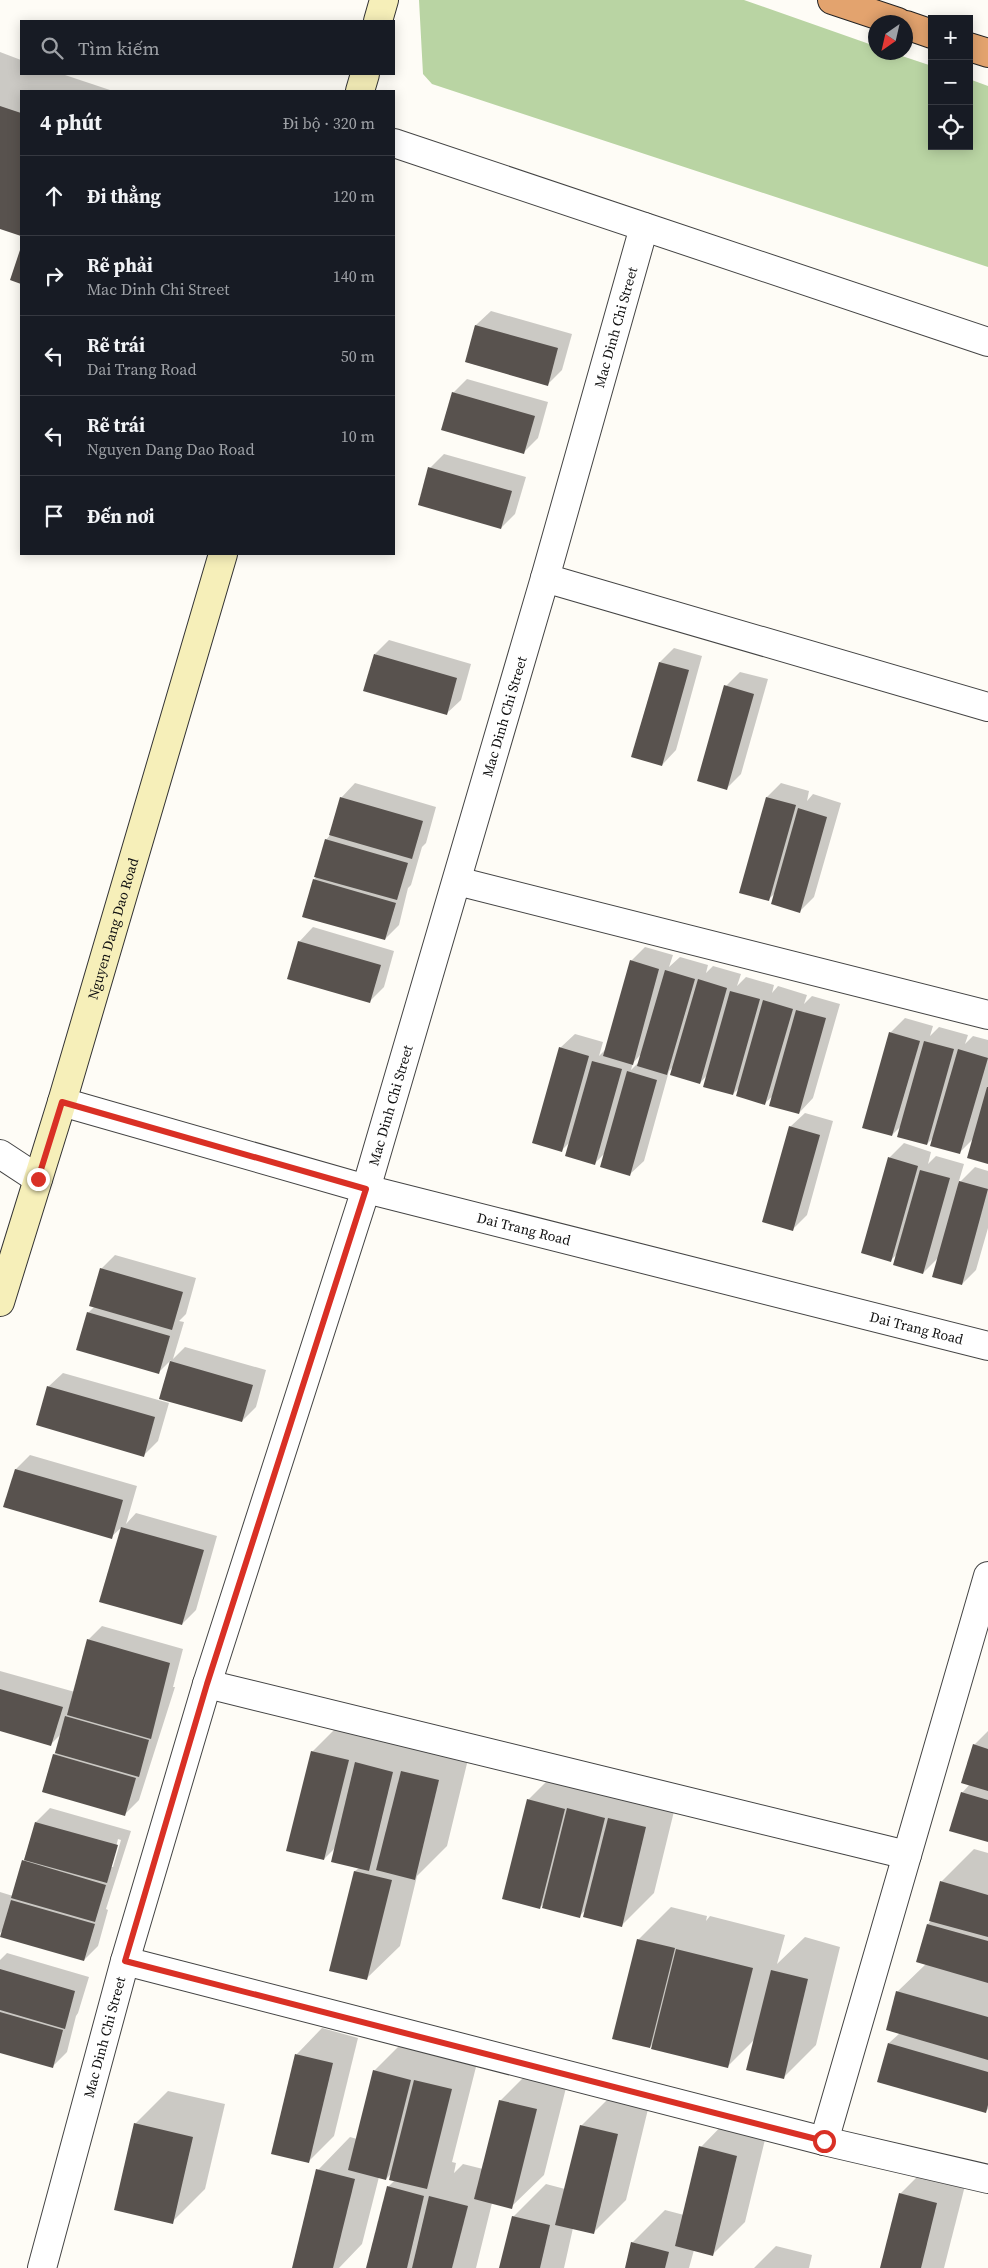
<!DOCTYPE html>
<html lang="vi">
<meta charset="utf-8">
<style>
body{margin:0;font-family:"Source Serif 4",serif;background:#242831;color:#f1f3f6}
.controls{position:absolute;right:15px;top:15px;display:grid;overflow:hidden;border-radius:0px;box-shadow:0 2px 12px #0003}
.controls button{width:45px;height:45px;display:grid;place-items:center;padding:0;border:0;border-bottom:1px solid #363941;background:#171b24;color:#f1f3f6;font:25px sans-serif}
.compass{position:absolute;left:868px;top:15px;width:45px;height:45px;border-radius:50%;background:#171b24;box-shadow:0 2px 12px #0003;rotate:214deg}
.stop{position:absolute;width:15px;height:15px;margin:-11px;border:4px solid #d93025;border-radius:50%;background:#fff}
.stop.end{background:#d93025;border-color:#fff;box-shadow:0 1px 5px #0008}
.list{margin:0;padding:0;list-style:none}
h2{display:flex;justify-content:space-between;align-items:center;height:65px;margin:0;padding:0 20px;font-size:21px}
h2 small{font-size:16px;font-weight:400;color:#9ea1a6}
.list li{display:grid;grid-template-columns:32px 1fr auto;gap:15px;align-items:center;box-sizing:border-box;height:80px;padding:0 20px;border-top:1px solid #363941}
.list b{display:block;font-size:19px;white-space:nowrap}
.list p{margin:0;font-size:16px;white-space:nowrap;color:#9ea1a6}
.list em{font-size:16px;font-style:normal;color:#9ea1a6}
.icon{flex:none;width:28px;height:28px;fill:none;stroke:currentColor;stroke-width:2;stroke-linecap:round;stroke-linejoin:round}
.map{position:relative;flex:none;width:988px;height:2268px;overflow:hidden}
.search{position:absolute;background:#171b24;box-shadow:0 2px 12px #0003;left:20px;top:20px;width:375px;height:55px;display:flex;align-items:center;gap:12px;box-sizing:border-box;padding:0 18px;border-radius:0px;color:#9ea1a6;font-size:19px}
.panel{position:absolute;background:#171b24;box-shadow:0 2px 12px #0003;left:20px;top:90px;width:375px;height:465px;border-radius:0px}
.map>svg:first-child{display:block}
.forest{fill:#b9d4a3}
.shadow{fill:#0003;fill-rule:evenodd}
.building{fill:#58524e}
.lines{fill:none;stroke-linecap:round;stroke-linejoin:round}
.minor-casing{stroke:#444;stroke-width:30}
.secondary-casing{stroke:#333;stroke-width:30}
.motorway-casing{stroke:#222;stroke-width:30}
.minor{stroke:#fff;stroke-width:28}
.secondary{stroke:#f6efb9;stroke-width:28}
.motorway{stroke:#e3a36e;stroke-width:28}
.route{stroke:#d93025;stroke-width:6}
.labels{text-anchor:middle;stroke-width:5;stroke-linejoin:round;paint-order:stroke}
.street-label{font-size:14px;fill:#111;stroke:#fff}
</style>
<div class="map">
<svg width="988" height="2268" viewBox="0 0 988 2268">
<rect width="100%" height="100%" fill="#fefcf6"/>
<path class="forest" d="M419,0H744L875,46L876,52L893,53L932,66V146H969V79L988,86V267L432,84L423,74Z"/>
<g class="shadow">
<path d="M0,52L21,60V74H62L113,91H21V235L0,228Z"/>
<path d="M491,311L572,334L562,370L547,385L466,362L476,325Z"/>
<path d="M467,379L548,402L538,438L524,452L453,393Z"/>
<path d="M444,454L526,477L515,514L501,528L430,468Z"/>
<path d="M389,640L471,664L461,700L446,714L375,654Z"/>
<path d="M674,648L702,656L676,750L662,765L633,756L660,662Z"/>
<path d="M740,672L768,679L741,774L727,788L726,686Z"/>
<path d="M355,783L436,807L426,843L422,847L411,885L408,888L399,925L385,939L314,880L317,876L326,840L330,835L341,798Z"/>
<path d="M781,783L809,791L807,801L813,794L841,803L814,897L800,911L775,893L768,900L767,797Z"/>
<path d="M313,927L394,951L384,987L370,1001L299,942Z"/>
<path d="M645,947L673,955L669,967L680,957L708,965L706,973L713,966L741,974L737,986L746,977L774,985L772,993L778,986L807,995L804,1004L812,996L840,1004L813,1098L799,1113L774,1095L765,1103L740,1087L733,1094L708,1074L700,1083L674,1066L669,1071L644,1161L629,1175L606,1152L594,1164L570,1142L562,1150L560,1048L575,1034L603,1042L599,1056L607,1048L631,961ZM642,1053L641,1060L631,1070L633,1063Z"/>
<path d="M905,1018L933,1026L930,1036L939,1027L968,1035L965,1044L973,1036L988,1040V1163L974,1138L960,1152L934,1137L927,1144L902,1125L892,1135L890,1033Z"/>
<path d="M805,1113L833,1121L807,1215L792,1230L790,1127Z"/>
<path d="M904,1143L931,1152L928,1164L936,1156L964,1164L958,1184L975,1167L988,1171V1228L976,1270L962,1284L940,1256L923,1273L898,1253L891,1260L890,1157Z"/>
<path d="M115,1255L196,1278L186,1314L179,1321L184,1322L173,1359L185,1347L266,1370L256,1407L242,1421L160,1398L171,1360L159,1372L88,1313L95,1306L101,1269Z"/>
<path d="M63,1373L169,1403L158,1441L144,1455L48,1387Z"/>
<path d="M30,1455L137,1486L126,1524L136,1513L217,1536L196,1610L182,1624L100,1601L122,1527L111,1537L5,1507L16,1469Z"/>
<path d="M102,1626L183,1649L173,1687H175L139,1800L125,1814L54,1755L62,1733L51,1744L0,1729V1671L75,1692L88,1640Z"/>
<path d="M345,1719L381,1728L378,1741L389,1730L425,1739L422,1752L435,1739L471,1747L447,1846L417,1876L400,1946L367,1978L355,1871L359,1868L336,1847L324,1859L312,1752Z"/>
<path d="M988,1731V1841L962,1793L970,1784L974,1745Z"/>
<path d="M561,1767L678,1795L654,1893L621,1926L586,1909L580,1916L545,1903L540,1907L528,1800Z"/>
<path d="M50,1808L131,1831L106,1909L108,1910L98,1946L84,1960L4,1929L0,1933V1892L13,1896L36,1822ZM118,1839L121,1840L113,1867H111Z"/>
<path d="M974,1849L988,1853V2109L985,2112L889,2043L900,2033L897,1992L926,1964L928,1924L932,1920L941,1882Z"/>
<path d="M671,1907L707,1916L706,1921L710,1916L785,1935L777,1964L805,1937L840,1947L816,2045L783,2078L755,2039L728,2066L654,2043L650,2047L638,1940Z"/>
<path d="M7,1953L89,1977L78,2013L76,2016L67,2052L52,2067L0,2052V1960Z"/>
<path d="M322,2028L358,2038L334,2136L308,2162L272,2153L297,2054Z"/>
<path d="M407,2038L477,2063L452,2162L456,2163L454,2173L463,2164L483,2169L500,2101L533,2068L569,2076L544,2175L511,2207L492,2203L476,2268H368L388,2187L395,2180L392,2173L386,2179L379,2177L362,2244L339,2268H293L318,2170L350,2137L357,2139L374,2071Z"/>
<path d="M168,2091L225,2104L205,2189L172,2222L135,2124Z"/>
<path d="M614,2093L650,2101L626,2200L593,2233L573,2228L564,2268H500L513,2217L546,2184L565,2189L581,2126Z"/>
<path d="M733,2114L769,2123L745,2222L712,2255L694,2250L689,2268H626L632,2243L665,2210L684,2215L701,2147Z"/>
<path d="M933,2161L969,2170L944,2268H881L900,2194Z"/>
<path d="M776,2246L812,2255L809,2268H754Z"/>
</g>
<g class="building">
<path d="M0,106L21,113V236L0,229Z"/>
<path d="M21,247V284L10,280Z"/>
<path d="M475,325L558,348L548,386L465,362Z"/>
<path d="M452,392L535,416L524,454L441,430Z"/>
<path d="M428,467L512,491L501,529L418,505Z"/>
<path d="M374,654L457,678L447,715L363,691Z"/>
<path d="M659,662L689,670L662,766L631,757Z"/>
<path d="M724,685L754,694L727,790L697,781Z"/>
<path d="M340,797L423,821L412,859L329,835Z"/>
<path d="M766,797L796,805L769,901L739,893Z"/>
<path d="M798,808L827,817L800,913L771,904Z"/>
<path d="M325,839L408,863L397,900L314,877Z"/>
<path d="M313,879L396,903L385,940L302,917Z"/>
<path d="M298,941L381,965L370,1003L287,979Z"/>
<path d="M630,960L659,969L633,1065L603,1056Z"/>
<path d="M665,970L695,979L667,1075L637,1066Z"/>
<path d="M698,979L727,988L700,1084L670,1075Z"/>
<path d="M730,991L760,999L733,1095L703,1087Z"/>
<path d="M763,1000L793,1009L765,1105L736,1096Z"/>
<path d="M796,1010L826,1018L799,1114L769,1106Z"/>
<path d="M889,1032L920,1041L892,1136L862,1128Z"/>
<path d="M924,1041L954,1049L927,1145L897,1137Z"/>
<path d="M559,1047L589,1056L562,1152L532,1143Z"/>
<path d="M958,1049L988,1058L960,1154L930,1146Z"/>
<path d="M592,1061L622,1069L595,1165L565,1156Z"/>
<path d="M627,1071L657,1080L630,1176L600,1167Z"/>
<path d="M987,1087H988V1164L967,1158Z"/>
<path d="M789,1126L820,1135L793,1231L762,1222Z"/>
<path d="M888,1157L918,1166L891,1262L861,1253Z"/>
<path d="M920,1170L950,1178L923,1274L893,1265Z"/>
<path d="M959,1181L988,1189L962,1285L932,1277Z"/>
<path d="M100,1268L183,1292L172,1330L89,1306Z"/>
<path d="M87,1312L170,1336L159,1374L76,1350Z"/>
<path d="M170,1361L253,1385L242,1422L159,1399Z"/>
<path d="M47,1386L155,1417L144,1457L36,1425Z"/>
<path d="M15,1469L123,1500L112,1539L3,1507Z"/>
<path d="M121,1527L204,1550L182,1625L99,1602Z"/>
<path d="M87,1639L170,1663L151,1739L67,1715Z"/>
<path d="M0,1689L63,1707L51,1746L0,1731Z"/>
<path d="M65,1716L149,1740L139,1777L55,1753Z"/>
<path d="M973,1744L988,1749V1791L961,1783Z"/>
<path d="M311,1751L349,1760L324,1860L286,1851Z"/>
<path d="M53,1754L136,1778L125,1816L42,1792Z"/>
<path d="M355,1762L393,1772L369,1871L331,1862Z"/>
<path d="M401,1771L439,1780L415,1880L376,1870Z"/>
<path d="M961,1792L988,1800V1842L949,1831Z"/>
<path d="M527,1799L565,1809L540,1909L502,1899Z"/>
<path d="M567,1808L605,1818L580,1918L542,1908Z"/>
<path d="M608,1818L646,1827L622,1927L583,1917Z"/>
<path d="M35,1822L118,1845L107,1883L24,1860Z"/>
<path d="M22,1860L106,1885L95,1922L11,1898Z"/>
<path d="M354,1871L392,1880L367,1980L329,1971Z"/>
<path d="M940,1881L988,1895V1937L929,1921Z"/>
<path d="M11,1900L95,1924L84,1961L0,1937Z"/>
<path d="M927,1924L988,1941V1983L916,1962Z"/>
<path d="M637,1939L675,1948L650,2048L612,2039Z"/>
<path d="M676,1949L753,1968L728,2068L651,2049Z"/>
<path d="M0,1969L75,1991L65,2029L0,2010Z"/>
<path d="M771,1970L808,1979L784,2079L746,2070Z"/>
<path d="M896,1991L988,2017V2060L886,2030Z"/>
<path d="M0,2012L63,2030L53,2068L0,2053Z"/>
<path d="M888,2043L988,2072V2105L986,2113L877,2082Z"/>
<path d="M295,2054L333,2063L309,2163L271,2154Z"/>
<path d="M373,2070L411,2080L386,2180L348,2170Z"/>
<path d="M414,2080L452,2089L427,2189L389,2180Z"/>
<path d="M499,2100L537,2109L512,2209L474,2199Z"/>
<path d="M134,2123L193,2137L173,2224L114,2210Z"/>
<path d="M580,2125L618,2134L594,2234L555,2225Z"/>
<path d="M699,2146L737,2156L713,2256L675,2246Z"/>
<path d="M316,2169L355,2179L333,2268H292Z"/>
<path d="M387,2186L424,2196L407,2268H366Z"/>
<path d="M899,2193L937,2203L921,2268H880Z"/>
<path d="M429,2196L468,2206L452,2268H412Z"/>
<path d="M512,2216L550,2225L540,2268H499Z"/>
<path d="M631,2242L669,2252L665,2268H625Z"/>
</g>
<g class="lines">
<defs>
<g id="minor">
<path d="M394,143L988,342"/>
<path d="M545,578L988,707"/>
<path d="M457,881L988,1015"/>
<path id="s1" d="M62,1102L366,1189L988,1346"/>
<path d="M0,1154L38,1179"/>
<path d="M207,1684L907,1855"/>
<path d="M125,1961L824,2141L988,2179"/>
<path d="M824,2141L988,1576"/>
<path id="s2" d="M42,2268L125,1961L207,1684L366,1189L545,578L644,227"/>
</g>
<g id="secondary">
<path d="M378,21L384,0"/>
<path d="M360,91L365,74"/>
<path id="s3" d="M0,1302L62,1102L223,554"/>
</g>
<g id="motorway">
<path d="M832,0L898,22"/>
<path d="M906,25L932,34"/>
<path d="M969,47L988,53"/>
</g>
</defs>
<use href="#minor" class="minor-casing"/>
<use href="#secondary" class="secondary-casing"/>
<use href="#motorway" class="motorway-casing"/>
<use href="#minor" class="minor"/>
<use href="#secondary" class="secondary"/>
<use href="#motorway" class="motorway"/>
</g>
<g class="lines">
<path class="route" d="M38,1179L62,1102L366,1189L207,1684L125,1961L824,2141"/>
</g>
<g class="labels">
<g class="street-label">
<text dy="5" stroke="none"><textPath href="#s2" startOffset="2024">Mac Dinh Chi Street</textPath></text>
<text dy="5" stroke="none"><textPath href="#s2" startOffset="1619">Mac Dinh Chi Street</textPath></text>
<text dy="5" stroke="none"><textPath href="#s3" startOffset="390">Nguyen Dang Dao Road</textPath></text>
<text dy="5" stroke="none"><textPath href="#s2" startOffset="1214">Mac Dinh Chi Street</textPath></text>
<text dy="5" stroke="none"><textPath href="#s1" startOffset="479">Dai Trang Road</textPath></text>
<text dy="5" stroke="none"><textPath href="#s1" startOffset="884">Dai Trang Road</textPath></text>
<text dy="5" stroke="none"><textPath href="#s2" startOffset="239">Mac Dinh Chi Street</textPath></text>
</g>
</g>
</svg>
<div class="controls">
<button>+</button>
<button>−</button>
<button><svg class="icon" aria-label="locate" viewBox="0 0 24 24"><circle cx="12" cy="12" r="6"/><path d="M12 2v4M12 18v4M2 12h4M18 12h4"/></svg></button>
</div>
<svg class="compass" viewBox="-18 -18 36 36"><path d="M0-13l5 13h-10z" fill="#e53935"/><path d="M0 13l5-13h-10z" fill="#9ea1a6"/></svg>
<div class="stop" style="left:824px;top:2141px"></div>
<div class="stop end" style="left:38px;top:1179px"></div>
<div class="search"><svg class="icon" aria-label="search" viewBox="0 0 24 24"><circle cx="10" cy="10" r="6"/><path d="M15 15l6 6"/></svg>Tìm kiếm</div>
<section class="panel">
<h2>4 phút<small>Đi bộ · 320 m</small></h2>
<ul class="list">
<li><svg class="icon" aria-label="ahead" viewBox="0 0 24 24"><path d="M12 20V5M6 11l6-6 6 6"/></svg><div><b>Đi thẳng</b></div><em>120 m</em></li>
<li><svg class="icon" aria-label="right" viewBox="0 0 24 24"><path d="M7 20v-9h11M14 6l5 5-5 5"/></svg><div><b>Rẽ phải</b><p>Mac Dinh Chi Street</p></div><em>140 m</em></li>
<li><svg class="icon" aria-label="left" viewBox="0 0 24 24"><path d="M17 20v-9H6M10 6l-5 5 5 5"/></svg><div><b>Rẽ trái</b><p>Dai Trang Road</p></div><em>50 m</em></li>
<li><svg class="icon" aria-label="left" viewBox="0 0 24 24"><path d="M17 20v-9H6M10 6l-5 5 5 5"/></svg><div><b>Rẽ trái</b><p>Nguyen Dang Dao Road</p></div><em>10 m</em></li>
<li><svg class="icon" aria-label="arrive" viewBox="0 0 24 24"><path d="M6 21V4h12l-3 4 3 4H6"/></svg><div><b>Đến nơi</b></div></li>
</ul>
</section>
</div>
